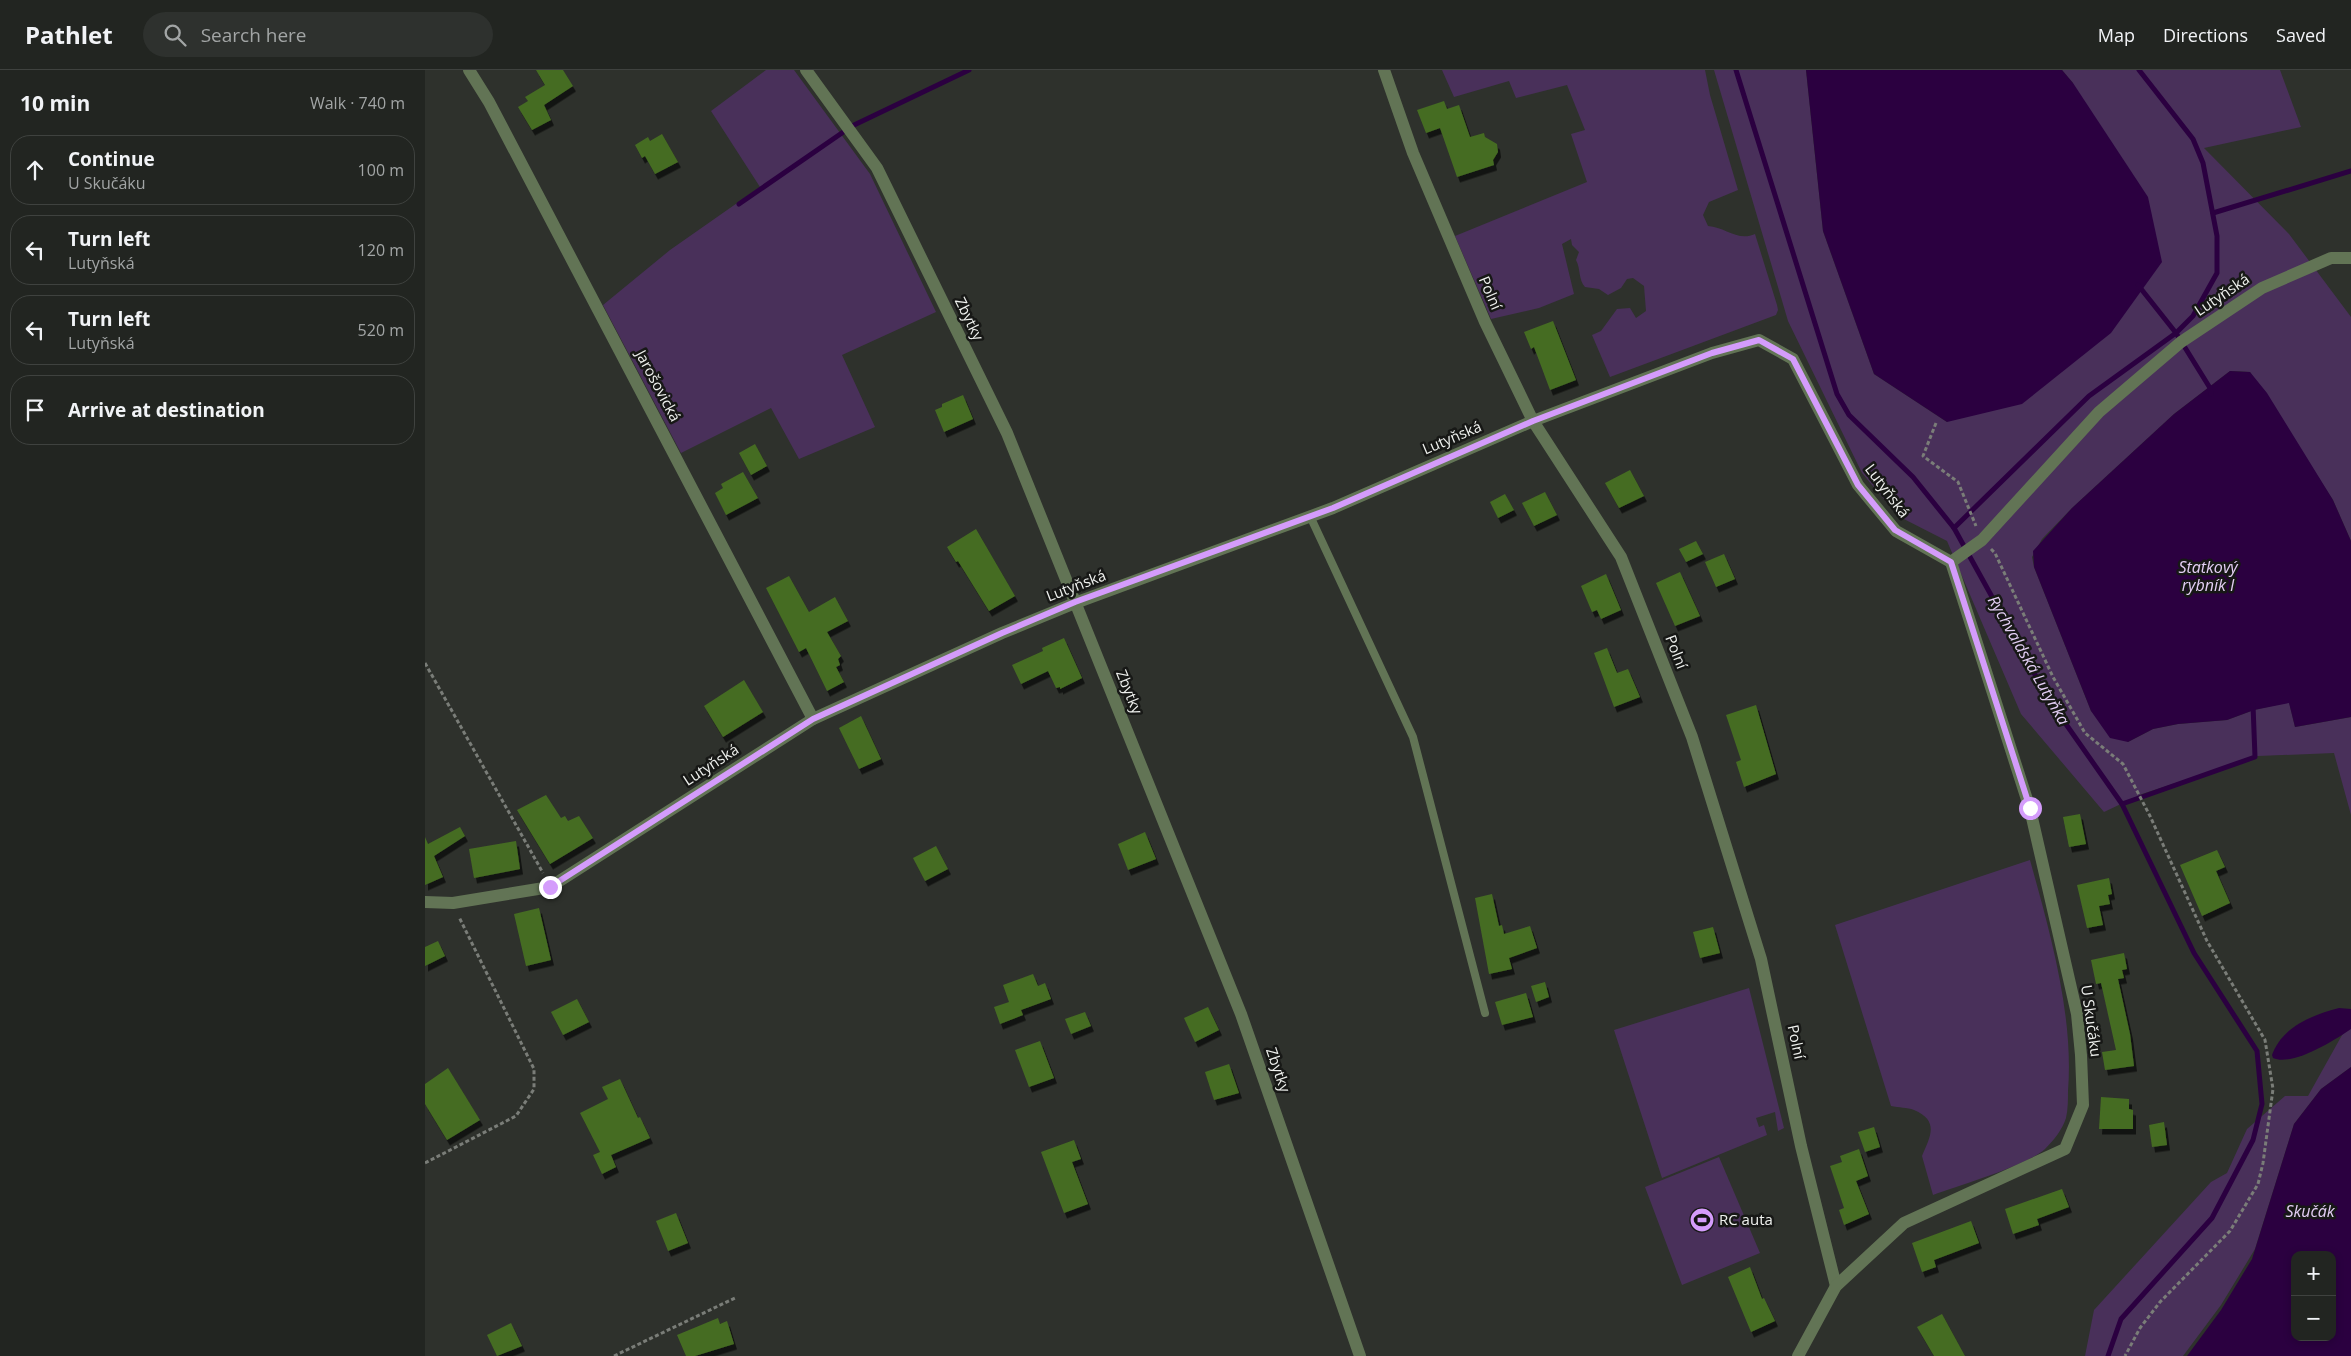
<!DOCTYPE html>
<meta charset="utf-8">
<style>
body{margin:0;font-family:"Open Sans",sans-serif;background:#2e312e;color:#f1f3f6}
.controls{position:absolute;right:15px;bottom:15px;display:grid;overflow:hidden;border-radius:10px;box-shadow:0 2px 8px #0003}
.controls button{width:45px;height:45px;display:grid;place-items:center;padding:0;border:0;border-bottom:1px solid #3f423f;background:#222521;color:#f1f3f6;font:25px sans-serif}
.stop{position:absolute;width:15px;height:15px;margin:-11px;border:4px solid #d49cfb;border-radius:50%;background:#fff}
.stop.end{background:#d49cfb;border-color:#fff;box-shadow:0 1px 5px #0008}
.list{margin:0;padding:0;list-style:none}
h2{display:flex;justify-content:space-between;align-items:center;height:65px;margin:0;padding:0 20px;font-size:21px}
h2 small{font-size:16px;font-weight:400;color:#a2a5a5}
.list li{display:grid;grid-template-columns:32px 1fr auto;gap:15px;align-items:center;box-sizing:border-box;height:70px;margin:0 10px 10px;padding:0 10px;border:1px solid #3f423f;border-radius:20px}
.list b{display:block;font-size:19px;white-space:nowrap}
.list p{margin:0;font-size:16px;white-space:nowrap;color:#a2a5a5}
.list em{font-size:16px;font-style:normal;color:#a2a5a5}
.icon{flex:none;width:28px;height:28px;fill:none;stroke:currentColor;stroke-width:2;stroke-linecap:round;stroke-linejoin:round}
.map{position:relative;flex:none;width:1926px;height:1286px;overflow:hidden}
header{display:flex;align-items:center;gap:30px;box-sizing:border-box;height:70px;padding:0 25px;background:#222521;border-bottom:1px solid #3f423f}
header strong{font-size:24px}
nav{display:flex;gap:28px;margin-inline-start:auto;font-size:18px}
.search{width:350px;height:45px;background:#2e312e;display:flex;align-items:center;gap:12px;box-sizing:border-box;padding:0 18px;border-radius:28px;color:#a2a5a5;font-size:19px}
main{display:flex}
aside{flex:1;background:#222521}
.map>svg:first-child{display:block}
.green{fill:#49305a}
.water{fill:#2b0040;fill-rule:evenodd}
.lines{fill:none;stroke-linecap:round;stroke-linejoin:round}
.stream{stroke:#2b0040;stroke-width:5}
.building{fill:#456c22;filter:url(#shadow)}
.path{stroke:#7a7d78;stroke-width:3;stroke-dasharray:4 2.5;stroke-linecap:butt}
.lane{stroke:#627455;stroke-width:8}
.street{stroke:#627455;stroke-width:12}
.route{stroke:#d49cfb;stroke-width:6}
.labels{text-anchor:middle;stroke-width:5;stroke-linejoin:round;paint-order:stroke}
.street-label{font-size:15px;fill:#eff1ee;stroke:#171816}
.poi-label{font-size:15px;fill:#eff1ee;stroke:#171816;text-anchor:start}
.water-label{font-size:16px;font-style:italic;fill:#e4cff5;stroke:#171816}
</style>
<header>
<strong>Pathlet</strong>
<div class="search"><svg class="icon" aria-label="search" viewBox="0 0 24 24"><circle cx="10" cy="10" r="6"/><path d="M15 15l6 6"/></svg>Search here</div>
<nav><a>Map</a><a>Directions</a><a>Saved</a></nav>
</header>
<main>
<aside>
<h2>10 min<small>Walk · 740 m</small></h2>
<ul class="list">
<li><svg class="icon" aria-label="ahead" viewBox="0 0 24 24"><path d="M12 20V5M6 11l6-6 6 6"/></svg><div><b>Continue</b><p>U Skučáku</p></div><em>100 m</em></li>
<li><svg class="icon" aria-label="left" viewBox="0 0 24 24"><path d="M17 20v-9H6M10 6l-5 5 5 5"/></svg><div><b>Turn left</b><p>Lutyňská</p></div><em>120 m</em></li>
<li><svg class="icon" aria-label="left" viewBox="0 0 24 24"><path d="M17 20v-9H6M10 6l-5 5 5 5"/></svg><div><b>Turn left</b><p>Lutyňská</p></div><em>520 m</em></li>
<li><svg class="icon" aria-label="arrive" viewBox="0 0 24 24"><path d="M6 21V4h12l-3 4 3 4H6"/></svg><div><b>Arrive at destination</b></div></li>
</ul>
</aside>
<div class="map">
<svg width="1926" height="1286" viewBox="0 0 1926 1286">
<defs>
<filter id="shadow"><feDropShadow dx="3" dy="5.5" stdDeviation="0" flood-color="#0009"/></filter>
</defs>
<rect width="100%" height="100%" fill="#2e312c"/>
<g class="green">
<path d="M341,0H369L445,104L511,242L417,285L450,357L374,389L346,338L256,383L178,235L245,180L335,117L286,41Z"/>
<path d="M1017,0H1280L1285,25L1313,120L1284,132L1278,145L1283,156C1300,157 1313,172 1330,164L1352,235L1353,240L1351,245L1185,307L1167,265L1176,261L1192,239L1205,238L1211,248L1221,241L1219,216L1208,208L1202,209L1196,218L1183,225L1174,219L1160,217C1153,209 1156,199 1151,190L1154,182L1147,175L1146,169L1137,174L1149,224L1114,238L1066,249L1030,166L1162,112L1146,64L1160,60L1142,15L1091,28L1084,11L1029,27Z"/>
<path d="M1289,0H1381L1398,161L1449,304L1522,352L1648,13L1637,0H1855L1876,57L1779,78L1864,164L1926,247V471L1908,430L1825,302L1805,301L1749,344L1647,438L1617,469L1607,487L1609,497L1666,641L1703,672L1728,659L1753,654L1802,650L1829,640L1864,632L1870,657L1926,647V745L1909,683L1833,686L1717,724L1679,742L1596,644L1522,471L1473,446L1437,403L1363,251Z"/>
<path d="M1605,790C1625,862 1649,946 1643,1021C1643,1030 1643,1039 1641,1048C1637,1060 1629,1070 1620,1079C1601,1096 1535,1115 1508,1125L1497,1086C1505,1067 1515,1051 1489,1040C1482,1037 1474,1038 1466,1036L1410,855Z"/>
<path d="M1324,918L1359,1058L1353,1061L1350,1042L1331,1048L1334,1057L1339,1055L1342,1065L1237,1108L1189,960Z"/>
<path d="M1926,949V997L1896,1019L1869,1054L1830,1179L1796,1235L1758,1286H1660L1669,1240L1786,1112L1802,1103L1822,1059L1860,1026H1883Z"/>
<path d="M1294,1087L1335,1183L1257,1215L1220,1117Z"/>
</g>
<g class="water">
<path d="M1381,0H1637L1648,13L1723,127L1737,192L1686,263L1597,334L1522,352L1449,304L1398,161Z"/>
<path d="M1805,301L1825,302L1842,323L1908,430L1926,471V647L1870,657L1864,633L1829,640L1802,650L1753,654L1728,659L1703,672L1685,668L1666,641L1609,497L1608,481L1647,438L1749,344Z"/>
<path d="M1914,938L1926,939V959C1910,970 1867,997 1848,988L1847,985C1857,957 1887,945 1914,938Z"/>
<path d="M1926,997V1286H1762L1796,1240L1827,1189L1869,1054L1896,1019ZM1870,1185H1907V1267H1870Z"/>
</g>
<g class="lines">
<g class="stream">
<path d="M1311,0L1412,324L1424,345L1488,407L1529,458L1624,630L1697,734L1769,883L1832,981L1837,1034L1828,1070L1787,1148L1696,1249L1683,1286"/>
<path d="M314,134L427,56L544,0"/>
<path d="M1788,143L1926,101"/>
<path d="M1713,215L1751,263L1785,318L1786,324"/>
<path d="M1529,458L1664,326L1751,263L1768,246L1792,203V166L1778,93L1768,69L1714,0"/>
<path d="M1697,734L1830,687L1828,635"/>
</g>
</g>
<g class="building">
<path d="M111,0H138L148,16L119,35L126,50L107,60L93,37L103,31L100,27L120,15Z"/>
<path d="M1019,31L1022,39L1034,35L1045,67L1059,63L1060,67L1072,74L1073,82L1068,90L1069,95L1032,107L1015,58L1001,63L992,40Z"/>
<path d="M237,64L253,92L230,104L220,86L217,88L210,75L223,67L225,71Z"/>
<path d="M1128,251L1151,310L1125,320L1109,277L1106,279L1099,262Z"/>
<path d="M538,325L548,349L519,362L510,340L517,337V334Z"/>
<path d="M330,374L342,396L326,405L314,383Z"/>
<path d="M1205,400L1219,426L1194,438L1180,413Z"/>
<path d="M318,402L333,428L301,445L290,423L298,418L296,414Z"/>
<path d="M1120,422L1132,445L1109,456L1097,433Z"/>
<path d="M1080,424L1089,440L1073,448L1065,432Z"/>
<path d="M551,459L590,526L564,541L533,491L531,492L522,477Z"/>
<path d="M1271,471L1278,484L1261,492L1254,479Z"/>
<path d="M1299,484L1310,509L1291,517L1280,492Z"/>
<path d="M1255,502L1275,546L1250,556L1231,513Z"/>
<path d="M1181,504L1196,540L1176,549L1172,540L1167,542L1156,516Z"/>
<path d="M364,506L384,542L410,527L423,551L402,562L416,586L413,589L415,595L411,597L419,612L402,621L381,578L374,582L341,518Z"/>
<path d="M639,568L657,608L635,619V617L631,618L623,601L596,614L587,595L618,581L617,578Z"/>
<path d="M1182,578L1192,603L1203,599L1215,627L1189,637L1169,583Z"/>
<path d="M319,610L338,642L298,667L279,636Z"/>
<path d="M1331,635L1351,704L1319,717L1311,692L1316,690L1301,645Z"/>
<path d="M436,646L456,689L434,699L414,658Z"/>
<path d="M121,725L136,748L140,746L143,751L154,746L168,768L125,794L92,740Z"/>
<path d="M1655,744L1661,774L1644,777L1638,747Z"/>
<path d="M35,757L40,766L9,786L18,807L0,815V767L3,774Z"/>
<path d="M720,762L731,789L703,800L693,774Z"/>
<path d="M91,771L95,799L49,808L44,779Z"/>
<path d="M511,776L523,799L500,811L488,788Z"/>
<path d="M1792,780L1800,797L1791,801L1805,833L1777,846L1755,795Z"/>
<path d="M1684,808L1687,824L1683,825L1685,834L1674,836L1678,855L1662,858L1652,815Z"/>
<path d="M1067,824L1074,856L1077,855L1079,864L1105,856L1112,878L1084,888L1087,899L1064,904L1050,828Z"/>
<path d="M114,838L126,890L101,896L89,844Z"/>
<path d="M1288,857L1295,883L1275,888L1268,862Z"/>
<path d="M13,871L20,886L0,896V877Z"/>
<path d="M1699,883L1702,899L1697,900L1699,908L1693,909L1705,964L1709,996L1680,1000L1677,982L1691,980L1676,913L1671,914L1666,890Z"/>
<path d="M608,904L613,916L620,913L626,929L596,940L598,945L575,954L569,937L584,932L578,915Z"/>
<path d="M1120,912L1124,927L1111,932L1106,916Z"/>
<path d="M1101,923L1108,947L1077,955L1070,932Z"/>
<path d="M152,929L164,952L138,965L126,942Z"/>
<path d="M783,937L794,960L770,972L759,948Z"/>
<path d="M660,942L666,956L646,964L640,949Z"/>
<path d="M615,971L629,1008L604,1017L590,980Z"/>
<path d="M804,994L814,1023L789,1030L780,1002Z"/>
<path d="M23,998L55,1050L22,1070L0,1034V1014Z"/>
<path d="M195,1009L213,1048L215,1047L225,1068L186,1085L191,1097L177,1104L168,1085L175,1082L155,1043L183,1029L177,1017Z"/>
<path d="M1676,1027L1704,1029V1039L1708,1040V1059H1674Z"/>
<path d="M1739,1052L1742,1075L1727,1077L1724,1055Z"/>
<path d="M1449,1057L1455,1077L1440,1082L1433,1062Z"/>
<path d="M649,1070L656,1089L647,1092L663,1134L639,1143L616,1082Z"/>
<path d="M1434,1079L1443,1106L1431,1111L1444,1144L1419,1155L1414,1140L1419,1138L1405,1096L1417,1092L1415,1086Z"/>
<path d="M1637,1119L1644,1137L1612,1149L1614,1155L1588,1164L1580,1139Z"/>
<path d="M251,1143L263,1173L243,1181L231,1151Z"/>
<path d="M1546,1151L1554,1173L1509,1190L1511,1197L1497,1202L1487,1173Z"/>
<path d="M1325,1197L1337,1229L1339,1228L1350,1251L1326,1262L1303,1207Z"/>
<path d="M1517,1244L1540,1286H1509L1492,1257Z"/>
<path d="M293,1248L295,1254L302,1251L309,1274L270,1286H261L252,1265Z"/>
<path d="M86,1253L97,1276L72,1286L62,1265Z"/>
</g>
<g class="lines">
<g class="path">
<path d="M1511,353L1498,386L1533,412L1551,456"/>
<path d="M1566,479L1570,483L1628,607L1660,663L1698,694L1725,746L1782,871L1840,970L1848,1019L1838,1093L1833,1114L1805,1161L1735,1232L1715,1258L1700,1286"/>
<path d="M0,593L118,803"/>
<path d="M0,1093L91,1046L109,1019V999L34,847"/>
<path d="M189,1286L312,1227"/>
</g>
<path class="lane" d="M885,446L988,667L1060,943"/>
<g class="street">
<path d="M44,0L64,32L388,649"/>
<path d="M381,0L452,98L582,363L816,944L935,1286"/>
<path d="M959,0L988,83L1060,252L1108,351L1196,487L1267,667L1336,889L1376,1076L1411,1216"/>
<path d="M1526,492L1557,470L1674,342L1756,272L1837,218L1906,188H1926"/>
<path d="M0,832L28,833L125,817L388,649L577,563L650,533L908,438L1108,351L1287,283L1334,270L1368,289L1433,415L1471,461L1526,492"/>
<path d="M1373,1286L1411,1216L1479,1153L1640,1079L1658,1035L1656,985L1652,944L1605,739L1526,492"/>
</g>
</g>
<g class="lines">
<path class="route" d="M125,817L388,649L577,563L650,532L908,438L1108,351L1287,283L1334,270L1368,289L1433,415L1470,460L1526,492L1605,738"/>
</g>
<defs>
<symbol id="stadium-disc" viewBox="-11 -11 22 22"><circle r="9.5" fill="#d49cfb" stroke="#171816"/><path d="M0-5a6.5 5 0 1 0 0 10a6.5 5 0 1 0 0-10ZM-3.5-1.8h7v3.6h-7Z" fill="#111"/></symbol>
</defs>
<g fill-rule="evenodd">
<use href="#stadium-disc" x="1263" y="1136" width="28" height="28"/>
</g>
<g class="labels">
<g class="street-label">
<text transform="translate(1065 223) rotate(67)" y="5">Polní</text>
<text transform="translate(1797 225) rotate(-34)" y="5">Lutyňská</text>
<text transform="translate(544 249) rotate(64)" y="5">Zbytky</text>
<text transform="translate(233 316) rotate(62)" y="5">Jarošovická</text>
<text transform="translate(1027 368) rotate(-23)" y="5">Lutyňská</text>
<text transform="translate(1462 421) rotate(53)" y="5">Lutyňská</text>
<text transform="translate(651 516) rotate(-21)" y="5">Lutyňská</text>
<text transform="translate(1251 582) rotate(69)" y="5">Polní</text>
<text transform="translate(704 622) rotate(68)" y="5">Zbytky</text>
<text transform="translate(286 695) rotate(-33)" y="5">Lutyňská</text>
<text transform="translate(1666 951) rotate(82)" y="5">U Skučáku</text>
<text transform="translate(1371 972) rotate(78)" y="5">Polní</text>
<text transform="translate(853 1000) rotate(71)" y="5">Zbytky</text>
</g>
<g class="poi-label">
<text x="1294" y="1155">RC auta</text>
</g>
<g class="water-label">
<text x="1783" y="503">Statkový<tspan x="1783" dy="18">rybník I</tspan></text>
<text transform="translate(1604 590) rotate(60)" y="6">Rychvaldská Lutyňka</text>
<text x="1885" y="1147">Skučák</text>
</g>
</g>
</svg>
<div class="controls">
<button>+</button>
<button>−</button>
</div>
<div class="stop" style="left:1605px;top:738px"></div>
<div class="stop end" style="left:125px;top:817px"></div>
</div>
</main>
